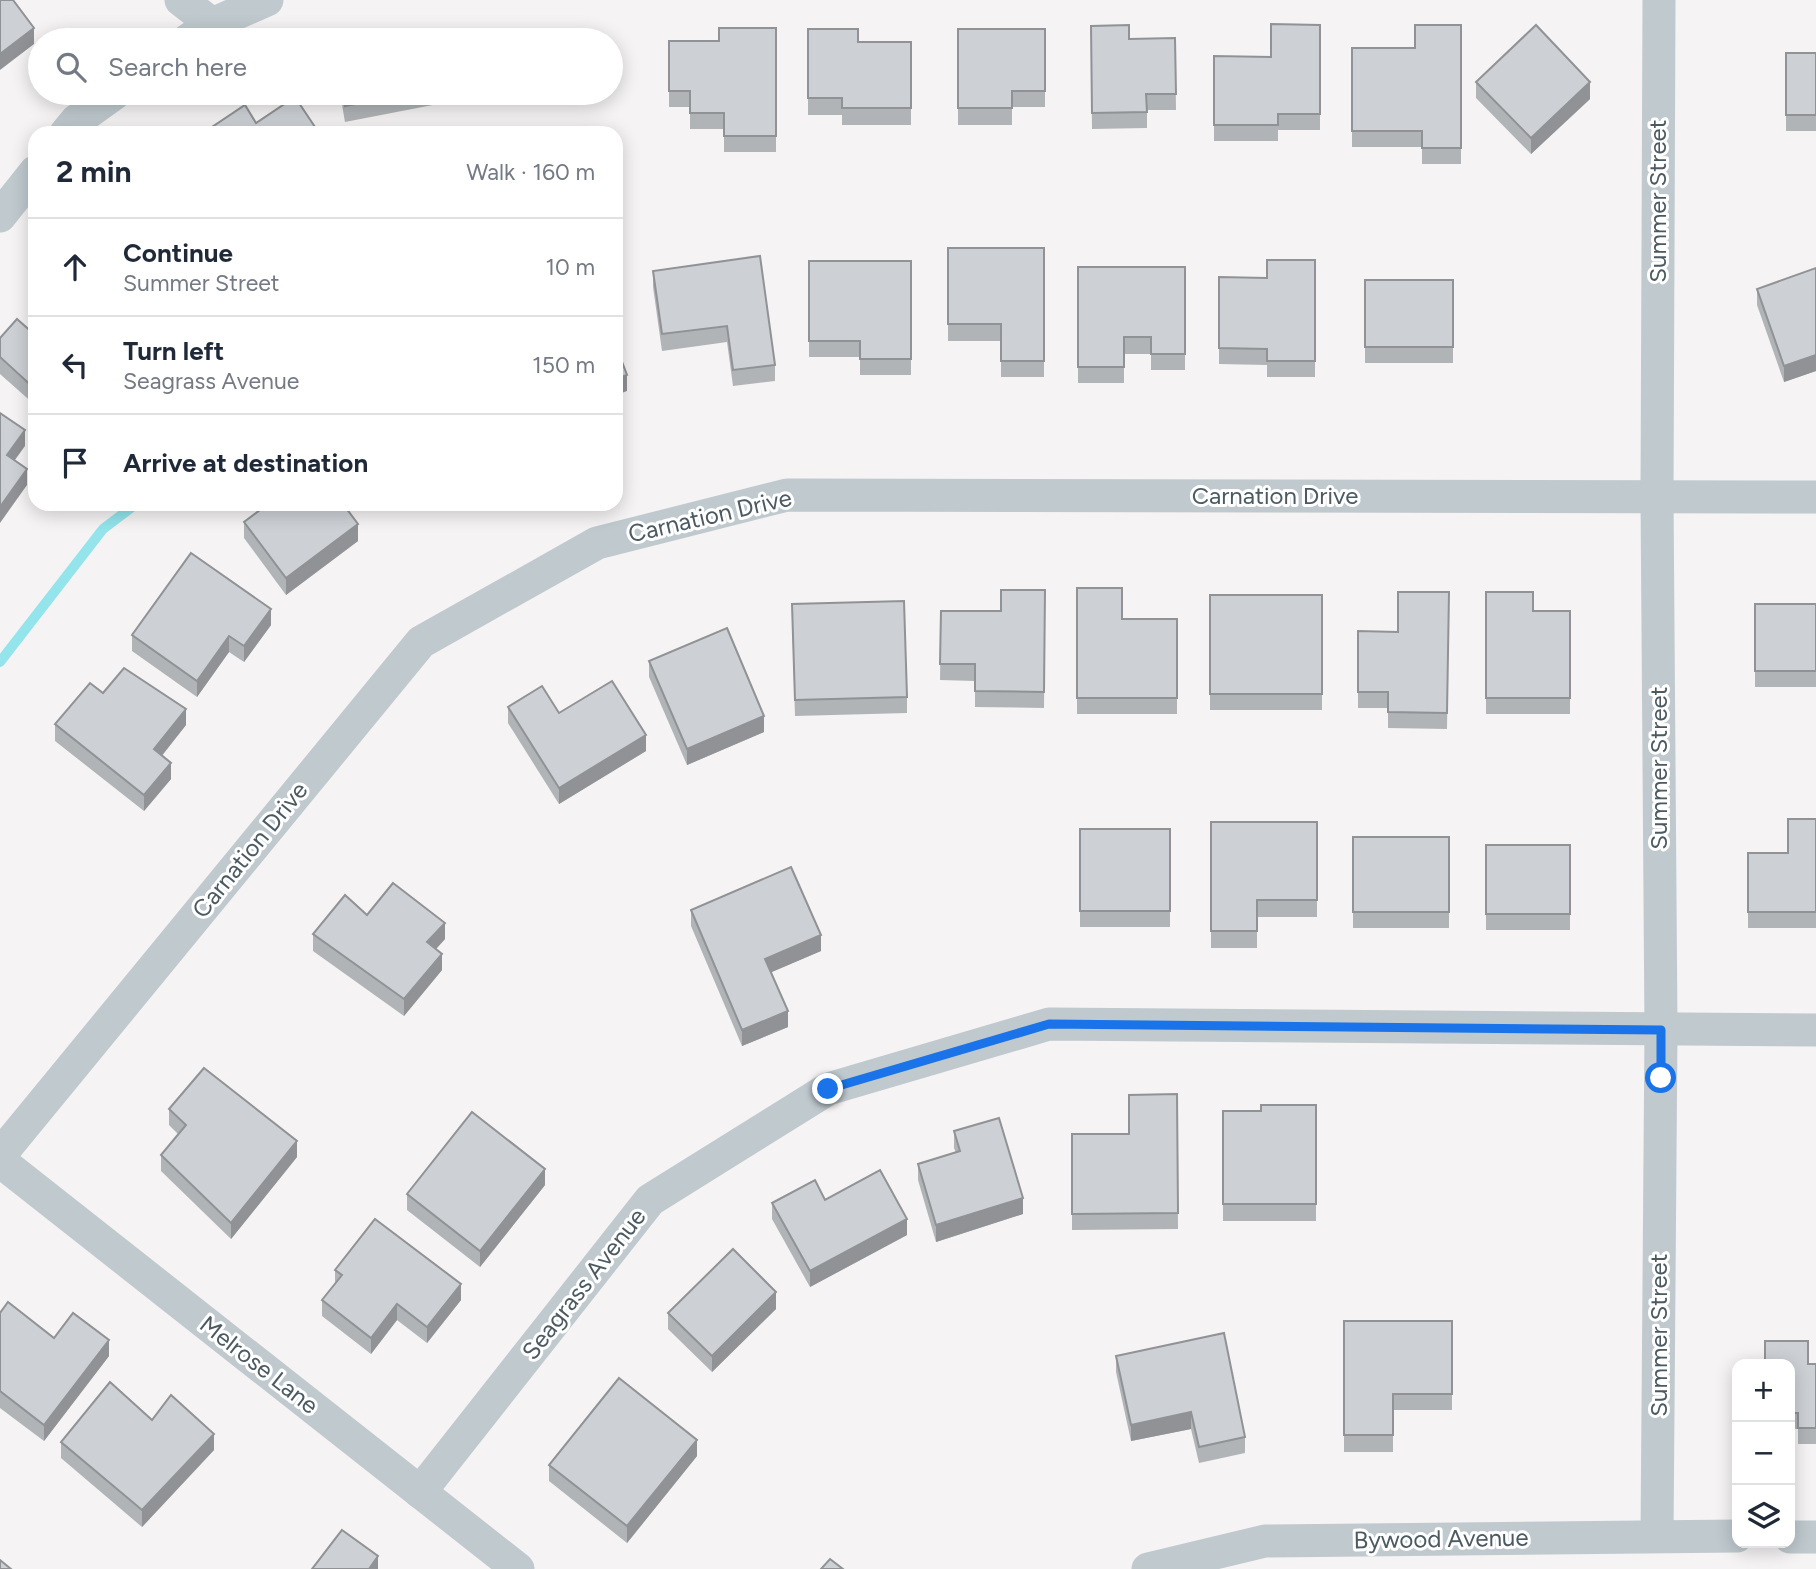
<!DOCTYPE html>
<meta charset="utf-8">
<style>
body{margin:0;font-family:Figtree,sans-serif;background:#f6f6f7;color:#1f2937}
.controls{position:absolute;right:21px;bottom:21px;display:grid;overflow:hidden;border-radius:14px;box-shadow:0 4px 18px #0003}
.controls button{width:63px;height:63px;display:grid;place-items:center;padding:0;border:0;border-bottom:2px solid #e0e1e3;background:#fff;color:#1f2937;font:35px sans-serif}
.stop{position:absolute;width:21px;height:21px;margin:-16px;border:5px solid #1a73e8;border-radius:50%;background:#fff}
.stop.end{background:#1a73e8;border-color:#fff;box-shadow:0 2px 7px #0008}
.list{margin:0;padding:0;list-style:none}
h2{display:flex;justify-content:space-between;align-items:center;height:91px;margin:0;padding:0 28px;font-size:30px}
h2 small{font-size:23px;font-weight:400;color:#747a83}
.list li{display:grid;grid-template-columns:46px 1fr auto;gap:21px;align-items:center;box-sizing:border-box;height:98px;padding:0 28px;border-top:2px solid #e0e1e3}
.list b{display:block;font-size:26px;white-space:nowrap}
.list p{margin:0;font-size:23px;white-space:nowrap;color:#747a83}
.list em{font-size:23px;font-style:normal;color:#747a83}
.icon{flex:none;width:38px;height:38px;fill:none;stroke:currentColor;stroke-width:2;stroke-linecap:round;stroke-linejoin:round}
.map{position:relative;flex:none;width:1816px;height:1569px;overflow:hidden}
.search{position:absolute;background:#fff;box-shadow:0 4px 18px #0003;left:28px;top:28px;width:595px;height:77px;display:flex;align-items:center;gap:18px;box-sizing:border-box;padding:0 24px;border-radius:38px;color:#747a83;font-size:26px}
.panel{position:absolute;background:#fff;box-shadow:0 4px 18px #0003;left:28px;top:126px;width:595px;height:385px;border-radius:21px}
.map>svg:first-child{display:block}
.lines{fill:none;stroke-linecap:round;stroke-linejoin:round}
.stream{stroke:#93e4eb;stroke-width:10}
.minor{stroke:#bfc9ce;stroke-width:33}
.wall{fill:#b0b4b7}
.shaded-wall{fill:#909295}
.building{fill:#cdd1d5;stroke:#909295;stroke-width:2}
.route{stroke:#1a73e8;stroke-width:9}
.labels{text-anchor:middle;stroke-width:6;stroke-linejoin:round;paint-order:stroke}
.street-label{font-size:24px;fill:#4b5960;stroke:#fff}
</style>
<div class="map">
<svg width="1816" height="1569" viewBox="0 0 1816 1569">
<rect width="100%" height="100%" fill="#f5f3f3"/>
<g class="lines">
<path class="stream" d="M0,662L103,529L136,504"/>
<g class="minor">
<path d="M181,0L212,24"/>
<path d="M188,40L212,24L267,0"/>
<path d="M66,133L76,121L115,93"/>
<path d="M0,216L35,172"/>
<path d="M0,1155L421,642L597,543L787,495L1816,497"/>
<path d="M0,1161L518,1569"/>
<path d="M420,1492L650,1200L828,1089L1049,1024L1816,1030"/>
<path d="M1657,1535L1661,1030L1657,496L1659,0"/>
<path d="M1790,1537H1816"/>
<path d="M1148,1569L1265,1541L1737,1536"/>
</g>
</g>
<g class="wall">
<path d="M1320,25V130H1278V141H1214V56L1271,57Z"/>
<path d="M1461,25V164H1422V147H1352V48H1415Z"/>
<path d="M1091,26L1129,39L1175,38L1176,110H1147V128L1092,129Z"/>
<path d="M776,28V152H724V129H690V107H669V41H719Z"/>
<path d="M808,29L858,42H911V125H842V115H808Z"/>
<path d="M958,29H1045V107H1012V125H958Z"/>
<rect x="1786" y="53" width="30" height="78"/>
<path d="M1476,82L1590,99L1531,154L1476,98Z"/>
<path d="M340,93H443V103L345,122Z"/>
<path d="M948,248H1044V377H1001V341H948Z"/>
<path d="M760,256L775,365V381L733,386L727,342L662,351L653,287V271Z"/>
<path d="M1315,260V377H1267V365L1219,364V277L1267,278Z"/>
<path d="M809,261H911V375H860V357H809Z"/>
<path d="M1078,267H1185V370H1151V354H1124V383H1078Z"/>
<path d="M1816,268V371L1784,382L1757,305V289Z"/>
<rect x="1365" y="280" width="88" height="83"/>
<path d="M35,335V405L0,374V338Z"/>
<path d="M244,522L358,541L286,595L244,538Z"/>
<path d="M1077,588L1122,619H1177V714H1077Z"/>
<path d="M1045,590L1044,708L975,707V681L940,680L941,611H1001Z"/>
<path d="M1449,592L1447,729L1388,728V708H1358V631L1398,632Z"/>
<path d="M1486,592L1533,611H1570V714H1486Z"/>
<rect x="1210" y="595" width="112" height="115"/>
<rect x="1755" y="604" width="61" height="83"/>
<path d="M792,620L907,697V713L795,716Z"/>
<path d="M271,625L244,662L229,652L197,697L132,651V635Z"/>
<path d="M649,661L764,732L687,765L649,677Z"/>
<path d="M103,693L186,725L162,756L171,779L144,811L55,741V724Z"/>
<path d="M508,707L646,751L559,804L508,723Z"/>
<path d="M1816,819V928H1748V853H1788Z"/>
<path d="M1211,822H1317V917H1257V948H1211Z"/>
<rect x="1080" y="829" width="90" height="98"/>
<rect x="1353" y="837" width="96" height="91"/>
<rect x="1486" y="845" width="84" height="85"/>
<path d="M691,910L821,951L771,972L788,1027L742,1046L691,926Z"/>
<path d="M367,915L445,939L436,949L442,970L404,1016L313,951V934Z"/>
<path d="M1177,1094L1178,1229L1072,1230V1134H1129Z"/>
<path d="M1316,1105V1221H1223V1111H1261Z"/>
<path d="M169,1109L297,1157L231,1239L161,1171V1155L178,1134L169,1125Z"/>
<path d="M954,1131L1023,1214L936,1242L918,1180V1164L956,1153L954,1148Z"/>
<path d="M545,1185L480,1267L407,1210V1194Z"/>
<path d="M825,1200L907,1235L810,1287L772,1219V1203Z"/>
<path d="M335,1270L461,1300L427,1343L397,1320L371,1354L322,1316V1300L335,1284Z"/>
<path d="M776,1309L712,1372L668,1329V1313Z"/>
<path d="M0,1313L54,1338L109,1356L44,1441L0,1408Z"/>
<path d="M1344,1321H1452V1410H1393V1452H1344Z"/>
<path d="M1116,1356L1245,1437V1453L1199,1463L1191,1429L1131,1441L1116,1372Z"/>
<path d="M1790,1364H1816V1444H1798V1429H1790Z"/>
<path d="M152,1420L214,1450L142,1527L61,1458V1442Z"/>
<path d="M697,1456L627,1543L549,1481V1465Z"/>
</g>
<g class="shaded-wall">
<path d="M34,28V44L0,70V54Z"/>
<path d="M1590,82V99L1531,154V138Z"/>
<path d="M1816,355V371L1784,382V366Z"/>
<path d="M627,375V391L616,395V379Z"/>
<path d="M25,430V446L7,471V455Z"/>
<path d="M27,469V485L0,523V507Z"/>
<path d="M358,524V541L286,595V578Z"/>
<path d="M271,609V625L244,662V646Z"/>
<path d="M229,636V652L197,697V681Z"/>
<path d="M186,709V725L154,765V749Z"/>
<path d="M764,716V732L687,765V749Z"/>
<path d="M646,735V751L559,804V788Z"/>
<path d="M171,763V779L144,811V795Z"/>
<path d="M445,923V939L427,959V942Z"/>
<path d="M821,935V951L765,975V959Z"/>
<path d="M442,954V970L404,1016V999Z"/>
<path d="M788,1011V1027L742,1046V1030Z"/>
<path d="M297,1141V1157L231,1239V1223Z"/>
<path d="M545,1169V1185L480,1267V1251Z"/>
<path d="M1023,1198V1214L936,1242V1225Z"/>
<path d="M907,1219V1235L810,1287V1271Z"/>
<path d="M461,1284V1300L427,1343V1327Z"/>
<path d="M776,1292V1309L712,1372V1356Z"/>
<path d="M397,1304V1320L371,1354V1338Z"/>
<path d="M109,1340V1356L44,1441V1425Z"/>
<path d="M1191,1412V1429L1131,1441V1425Z"/>
<path d="M214,1434V1450L142,1527V1510Z"/>
<path d="M697,1440V1456L627,1543V1526Z"/>
<path d="M378,1556V1569H369Z"/>
</g>
<g class="building">
<path d="M0,0H13L34,28L0,54Z"/>
<path d="M1271,24L1320,25V114H1278V125H1214V56L1271,57Z"/>
<path d="M1129,25V39L1175,38L1176,94H1146L1147,112L1092,113L1091,26Z"/>
<path d="M1415,25H1461V148H1422V131H1352V48H1415Z"/>
<path d="M1536,25L1590,82L1531,138L1476,82Z"/>
<path d="M719,28H776V136H724V113H690V91H669V41H719Z"/>
<path d="M808,29H858V42H911V108H842V98H808Z"/>
<path d="M958,29H1045V91H1012V108H958Z"/>
<path d="M432,33L434,40H395Z"/>
<rect x="1786" y="53" width="30" height="62"/>
<path d="M343,93H412L345,106Z"/>
<path d="M295,97L319,133H203L245,105L256,123Z"/>
<path d="M948,248H1044V361H1001V324H948Z"/>
<path d="M760,256L775,365L733,370L727,326L662,334L653,271Z"/>
<path d="M1267,260H1315V361H1267V349L1219,348V277L1267,278Z"/>
<path d="M809,261H911V359H860V341H809Z"/>
<path d="M1078,267H1185V354H1151V337H1124V367H1078Z"/>
<path d="M1816,268V355L1784,366L1757,289Z"/>
<rect x="1365" y="280" width="88" height="67"/>
<path d="M17,319L35,335V389L0,357V338Z"/>
<path d="M616,346L627,375L616,379Z"/>
<path d="M0,413L25,430L7,455L27,469L0,507Z"/>
<path d="M268,504H343L358,524L286,578L244,522Z"/>
<path d="M191,553L271,609L244,646L229,636L197,681L132,635Z"/>
<path d="M1077,588H1122V619H1177V698H1077Z"/>
<path d="M1001,590H1045L1044,692L975,691V664H940L941,611H1001Z"/>
<path d="M1398,592H1449L1447,713L1388,712V692H1358V631L1398,632Z"/>
<path d="M1486,592H1533V611H1570V698H1486Z"/>
<rect x="1210" y="595" width="112" height="99"/>
<path d="M904,601L907,697L795,700L792,604Z"/>
<rect x="1755" y="604" width="61" height="67"/>
<path d="M727,628L764,716L687,749L649,661Z"/>
<path d="M124,668L186,709L154,749L171,763L144,795L55,724L90,683L103,693Z"/>
<path d="M612,681L646,735L559,788L508,707L542,686L559,713Z"/>
<path d="M1788,819H1816V912H1748V853H1788Z"/>
<path d="M1211,822H1317V900H1257V931H1211Z"/>
<rect x="1080" y="829" width="90" height="82"/>
<rect x="1353" y="837" width="96" height="75"/>
<rect x="1486" y="845" width="84" height="69"/>
<path d="M791,867L821,935L765,959L788,1011L742,1030L691,910Z"/>
<path d="M393,883L445,923L427,942L442,954L404,999L313,934L345,895L367,915Z"/>
<path d="M204,1068L297,1141L231,1223L161,1155L186,1125L169,1109Z"/>
<path d="M1177,1094L1178,1213L1072,1214V1134H1129V1095Z"/>
<path d="M1261,1105H1316V1204H1223V1111H1261Z"/>
<path d="M472,1112L545,1169L480,1251L407,1194Z"/>
<path d="M999,1118L1023,1198L936,1225L918,1164L960,1151L954,1131Z"/>
<path d="M880,1170L907,1219L810,1271L772,1203L815,1180L825,1200Z"/>
<path d="M375,1219L461,1284L427,1327L397,1304L371,1338L322,1300L342,1275L335,1270Z"/>
<path d="M733,1249L776,1292L712,1356L668,1313Z"/>
<path d="M8,1302L54,1338L73,1313L109,1340L44,1425L0,1391V1313Z"/>
<path d="M1344,1321H1452V1394H1393V1435H1344Z"/>
<path d="M1224,1333L1245,1437L1199,1447L1191,1412L1131,1425L1116,1356Z"/>
<path d="M1765,1341H1808V1364H1816V1428H1798V1413H1790V1364H1743V1362H1765Z"/>
<path d="M619,1378L697,1440L627,1526L549,1465Z"/>
<path d="M110,1382L152,1420L171,1395L214,1434L142,1510L61,1442Z"/>
<path d="M342,1530L378,1556L369,1569H312Z"/>
<path d="M830,1559L843,1569H821Z"/>
<path d="M0,1560L11,1569H0Z"/>
</g>
<g class="lines">
<path class="route" d="M828,1089L1049,1024L1661,1030V1078"/>
</g>
<g class="labels">
<g class="street-label">
<text transform="translate(1658 201) rotate(-90)" y="8">Summer Street</text>
<text x="1275" y="504">Carnation Drive</text>
<text transform="translate(710 516) rotate(-13)" y="8">Carnation Drive</text>
<text transform="translate(1659 768) rotate(-90)" y="8">Summer Street</text>
<text transform="translate(250 850) rotate(-51)" y="8">Carnation Drive</text>
<text transform="translate(584 1284) rotate(-52)" y="8">Seagrass Avenue</text>
<text transform="translate(1659 1335) rotate(-90)" y="8">Summer Street</text>
<text transform="translate(259 1365) rotate(38)" y="8">Melrose Lane</text>
<text transform="translate(1441 1539) rotate(-1)" y="8">Bywood Avenue</text>
</g>
</g>
</svg>
<div class="controls">
<button>+</button>
<button>−</button>
<button><svg class="icon" aria-label="layers" viewBox="0 0 24 24"><path d="M12 4l9 5-9 5-9-5zM3 14l9 5 9-5"/></svg></button>
</div>
<div class="stop" style="left:1661px;top:1078px"></div>
<div class="stop end" style="left:828px;top:1089px"></div>
<div class="search"><svg class="icon" aria-label="search" viewBox="0 0 24 24"><circle cx="10" cy="10" r="6"/><path d="M15 15l6 6"/></svg>Search here</div>
<section class="panel">
<h2>2 min<small>Walk · 160 m</small></h2>
<ul class="list">
<li><svg class="icon" aria-label="ahead" viewBox="0 0 24 24"><path d="M12 20V5M6 11l6-6 6 6"/></svg><div><b>Continue</b><p>Summer Street</p></div><em>10 m</em></li>
<li><svg class="icon" aria-label="left" viewBox="0 0 24 24"><path d="M17 20v-9H6M10 6l-5 5 5 5"/></svg><div><b>Turn left</b><p>Seagrass Avenue</p></div><em>150 m</em></li>
<li><svg class="icon" aria-label="arrive" viewBox="0 0 24 24"><path d="M6 21V4h12l-3 4 3 4H6"/></svg><div><b>Arrive at destination</b></div></li>
</ul>
</section>
</div>
